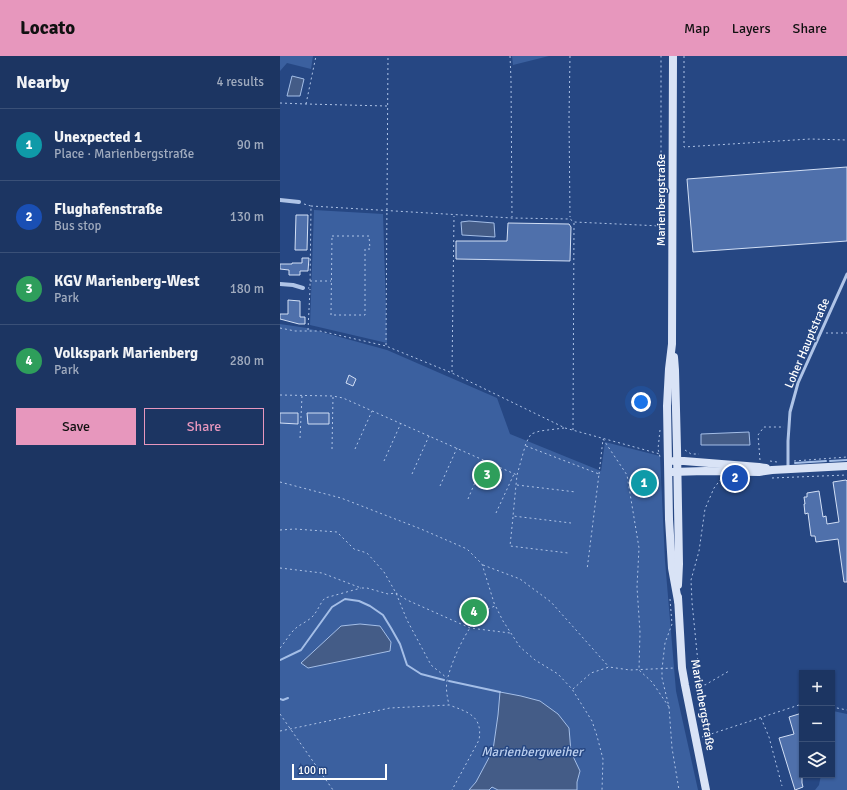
<!DOCTYPE html>
<meta charset="utf-8">
<style>
body{margin:0;font-family:Signika,sans-serif;background:#253d68;color:#f1f3f6}
.controls{position:absolute;right:12px;bottom:12px;display:grid;overflow:hidden;border-radius:0px;box-shadow:0 1px 3px #0004}
.controls button{width:36px;height:36px;display:grid;place-items:center;padding:0;border:0;border-bottom:1px solid #3a5077;background:#1c3562;color:#f1f3f6;font:20px sans-serif}
.scale{position:absolute;left:12px;bottom:10px;width:95px;box-sizing:border-box;padding-left:4px;border:2px solid #fff;border-top:0;font-size:11px;line-height:14px;white-space:nowrap;color:#fff;-webkit-text-stroke:3px #264783;paint-order:stroke}
.you{position:absolute;left:361px;top:346px;width:14px;height:14px;margin:-10px;border:3px solid #fff;border-radius:50%;background:#1a73e8;box-shadow:0 0 0 6px #1a73e833}
.badge{display:grid;place-items:center;width:26px;height:26px;border-radius:50%;background:#e797bd;color:#fff;font-size:13px;font-weight:700}
.pin{position:absolute;translate:-50% -50%;border:2px solid #fff;box-shadow:0 1px 4px #0006}
.list{margin:0;padding:0;list-style:none}
h2{display:flex;justify-content:space-between;align-items:center;height:52px;margin:0;padding:0 16px;font-size:17px}
h2 small{font-size:13px;font-weight:400;color:#a0abbe}
.list li{display:grid;grid-template-columns:26px 1fr auto;gap:12px;align-items:center;box-sizing:border-box;height:72px;padding:0 16px;border-top:1px solid #3a5077}
.list b{display:block;font-size:15px;white-space:nowrap}
.list p{margin:0;font-size:13px;white-space:nowrap;color:#a0abbe}
.list em{font-size:13px;font-style:normal;color:#a0abbe}
.actions{display:flex;gap:8px;padding:12px 16px}
.actions a{flex:1;padding:9px 0;border:1px solid #e797bd;border-radius:0px;text-align:center;font-size:14px;color:#e797bd}
.actions .main{background:#e797bd;color:#111}
.icon{flex:none;width:22px;height:22px;fill:none;stroke:currentColor;stroke-width:2;stroke-linecap:round;stroke-linejoin:round}
.map{position:relative;flex:none;width:567px;height:734px;overflow:hidden}
header{display:flex;align-items:center;gap:24px;box-sizing:border-box;height:56px;padding:0 20px;background:#e797bd;color:#111}
header strong{font-size:19px}
nav{display:flex;gap:22px;margin-inline-start:auto;font-size:14px}
main{display:flex}
aside{flex:1;background:#1c3562}
.map>svg:first-child{display:block}
.green{fill:#3b609f}
.water{fill:#445c87;stroke:#a4bee7}
.lines{fill:none;stroke-linecap:round;stroke-linejoin:round}
.stream{stroke:#a4bee7;stroke-width:2}
.building{fill:#4f70ab;stroke:#d2dff5}
.path{stroke:#afc4e7;stroke-width:1;stroke-dasharray:2 3;stroke-linecap:butt}
.lane{stroke:#afc4e7;stroke-width:3}
.street{stroke:#afc4e7;stroke-width:4}
.secondary{stroke:#d9e3f6;stroke-width:8}
.labels{text-anchor:middle;stroke-width:3;stroke-linejoin:round;paint-order:stroke}
.street-label{font-size:12px;fill:#fff;stroke:#264783}
.water-label{font-size:13px;font-style:italic;fill:#baceee;stroke:#264783}
</style>
<header>
<strong>Locato</strong>
<nav><a>Map</a><a>Layers</a><a>Share</a></nav>
</header>
<main>
<aside>
<h2>Nearby<small>4 results</small></h2>
<ul class="list">
<li><span class="badge" style="background:#0f9aa8">1</span><div><b>Unexpected 1</b><p>Place · Marienbergstraße</p></div><em>90 m</em></li>
<li><span class="badge" style="background:#1a4fb4">2</span><div><b>Flughafenstraße</b><p>Bus stop</p></div><em>130 m</em></li>
<li><span class="badge" style="background:#2e9e5b">3</span><div><b>KGV Marienberg-West</b><p>Park</p></div><em>180 m</em></li>
<li><span class="badge" style="background:#2e9e5b">4</span><div><b>Volkspark Marienberg</b><p>Park</p></div><em>280 m</em></li>
</ul>
<div class="actions"><a class="main">Save</a><a>Share</a></div>
</aside>
<div class="map">
<svg width="567" height="734" viewBox="0 0 567 734">
<rect width="100%" height="100%" fill="#264783"/>
<g class="green">
<path d="M0,0H33L31,13L7,7L0,15Z"/>
<path d="M232,0H269L233,9Z"/>
<path d="M34,154L103,158L107,287L30,269Z"/>
<path d="M0,268L27,272L107,294L217,342L230,378L321,415L325,386L380,400L385,505L396,635L418,734H0Z"/>
<path d="M553,655L567,658V734H535L539,729L541,719H552Z"/>
</g>
<g class="water">
<path d="M12,20L24,23L20,40H7Z"/>
<path d="M189,165L214,167L215,181L182,179L181,166Z"/>
<path d="M469,376L470,389H421V378Z"/>
<path d="M80,568L100,570L111,586L110,595L28,612L21,607L61,570Z"/>
<path d="M220,636L241,640L260,645L278,658L289,672L291,696L300,715L297,726V734H218L212,731L209,734H189L196,726L213,694L218,659Z"/>
</g>
<g class="lines">
<g class="stream">
<path d="M550,405L567,404"/>
<path d="M515,407L546,405"/>
<path d="M0,604L21,594L52,551L65,543L79,545L90,550L103,559L111,572L120,588L127,609L141,618L164,624"/>
<path d="M169,625L220,636"/>
<path d="M0,643L3,644L8,642"/>
</g>
</g>
<g class="building">
<path d="M567,111V185L413,196L407,123Z"/>
<path d="M16,159H28L27,194H15Z"/>
<path d="M228,167L289,168L291,171L290,205L176,203V185H227Z"/>
<path d="M22,202H29L28,215H20V219H9V214L0,213V208H12V207H22Z"/>
<path d="M8,244L20,245V261H25V268H19L0,263V258H8Z"/>
<path d="M69,319L76,323L73,330L66,327Z"/>
<path d="M0,357H18V368L0,367Z"/>
<path d="M27,357H49V368H28Z"/>
<path d="M566,424L567,425V526H564L558,483L536,486L535,480H531L528,457L525,458L524,448H525L524,441H527V437L539,435L543,461L546,460L547,468L559,466L553,426Z"/>
<path d="M522,657V727L523,731L515,734L499,682L514,678L509,661Z"/>
</g>
<g class="lines">
<g class="path">
<path d="M230,0L231,24L232,161"/>
<path d="M290,0L289,62L290,161"/>
<path d="M404,0V91L530,83L567,84"/>
<path d="M0,47L26,48L107,50"/>
<path d="M26,48L36,0"/>
<path d="M24,148L31,150L30,232H28"/>
<path d="M31,150L232,162L290,163L294,166L381,170V0"/>
<path d="M52,180H89L90,193H85V259H51Z"/>
<path d="M30,225H51"/>
<path d="M0,272L15,275H40L106,290L172,317L285,372L380,398"/>
<path d="M28,274L30,233"/>
<path d="M546,277H567"/>
<path d="M106,289L108,0"/>
<path d="M172,316L174,160"/>
<path d="M0,339L53,340L63,342L237,419"/>
<path d="M284,372L260,375L251,378L246,387L237,419L233,460L291,467"/>
<path d="M293,374L294,166"/>
<path d="M380,374L378,393L380,401"/>
<path d="M20,382L22,340"/>
<path d="M323,383L347,419L359,492L357,531L360,576L359,614L372,626L389,651"/>
<path d="M246,390L319,418L307,514"/>
<path d="M52,393L53,340"/>
<path d="M75,393L92,355"/>
<path d="M405,394L411,398H419"/>
<path d="M480,404L478,379L484,371H504"/>
<path d="M104,405L121,367"/>
<path d="M490,405L497,406"/>
<path d="M514,405L567,401"/>
<path d="M132,418L149,380"/>
<path d="M319,418L323,383"/>
<path d="M492,422L567,419"/>
<path d="M441,423L434,432L425,453L419,495L411,524L412,546L420,627L425,629L449,615"/>
<path d="M0,426L61,442L141,473L187,493L202,508L215,550C210,552 205,554 202,557C187,571 173,602 168,621C165,630 167,640 169,649"/>
<path d="M237,429L296,436"/>
<path d="M160,430L177,392"/>
<path d="M188,443L204,405"/>
<path d="M216,457L234,418"/>
<path d="M233,461L230,490L288,497"/>
<path d="M0,474L15,473L57,476L74,493L87,497L104,516L116,537L127,564L151,609L167,622"/>
<path d="M203,509L240,523L271,546L329,611"/>
<path d="M0,512L42,517L81,532H87L108,538L116,537L127,544L190,572L230,577"/>
<path d="M390,543L392,568L385,587L382,613V622L389,651L392,692L399,734"/>
<path d="M216,551L223,565L240,591L255,604L278,618L292,633L312,665L317,680L323,703L322,734"/>
<path d="M0,592C6,585 10,577 16,572C21,568 28,565 32,561C38,555 40,547 45,542L81,532"/>
<path d="M293,633L311,617L329,611L350,614L394,612"/>
<path d="M552,651L567,654"/>
<path d="M0,658L53,734"/>
<path d="M481,662L489,681L502,730"/>
<path d="M0,675L10,673L110,652L169,649C188,656 203,660 199,684L172,734"/>
<path d="M422,681L522,648"/>
</g>
<path class="lane" d="M508,412V385L510,356L518,327L567,218"/>
<g class="street">
<path d="M0,144L19,146"/>
<path d="M0,228L13,229L23,232"/>
</g>
<g class="secondary">
<path d="M393,0L392,288L389,313L387,350L389,463L392,512L398,545"/>
<path d="M394,301L395,314L397,393L399,508L398,529"/>
<path d="M394,405H404L479,411L486,412"/>
<path d="M392,416L425,415L479,416L492,414L567,410"/>
<path d="M398,541L402,612L405,629L426,734"/>
</g>
</g>
<g class="labels">
<g class="street-label">
<text transform="translate(381 144) rotate(-90)" y="4">Marienbergstraße</text>
<text transform="translate(527 287) rotate(-67)" y="4">Loher Hauptstraße</text>
<text transform="translate(423 649) rotate(80)" y="4">Marienbergstraße</text>
</g>
<g class="water-label">
<text x="252" y="700">Marienbergweiher</text>
</g>
</g>
</svg>
<div class="controls">
<button>+</button>
<button>−</button>
<button><svg class="icon" aria-label="layers" viewBox="0 0 24 24"><path d="M12 4l9 5-9 5-9-5zM3 14l9 5 9-5"/></svg></button>
</div>
<div class="scale">100 m</div>
<div class="you"></div>
<div class="pin badge" style="left:364px;top:427px;background:#0f9aa8">1</div>
<div class="pin badge" style="left:455px;top:422px;background:#1a4fb4">2</div>
<div class="pin badge" style="left:207px;top:419px;background:#2e9e5b">3</div>
<div class="pin badge" style="left:194px;top:556px;background:#2e9e5b">4</div>
</div>
</main>
